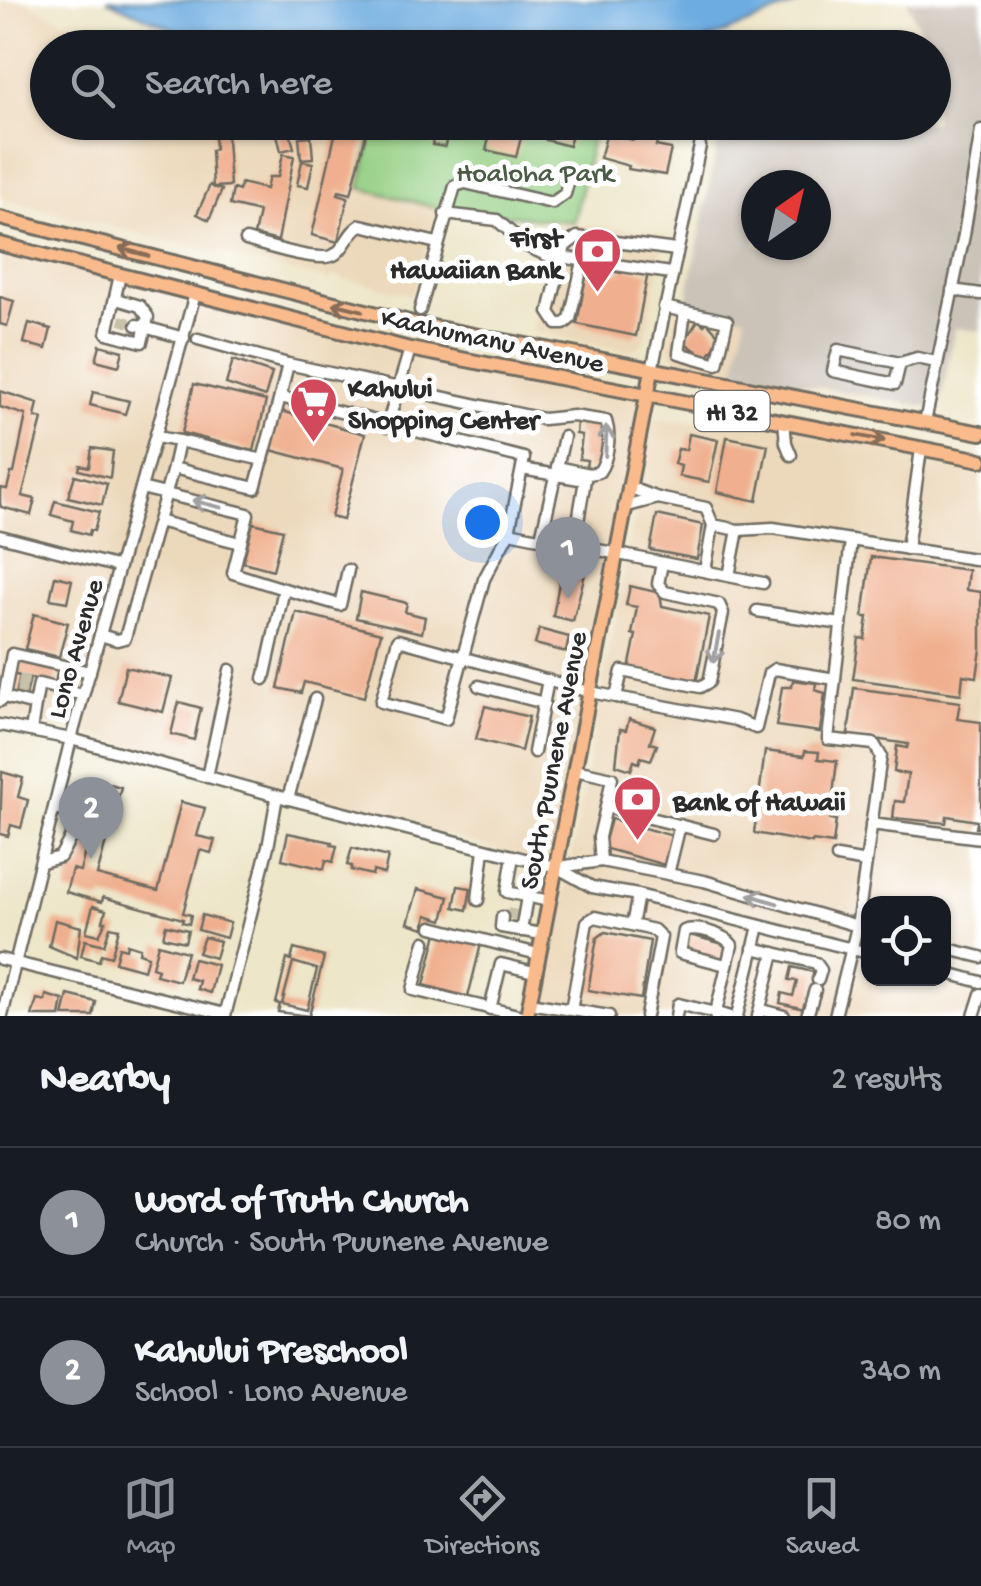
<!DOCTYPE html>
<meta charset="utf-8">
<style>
body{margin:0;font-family:"Gochi Hand",sans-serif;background:#20242c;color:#f1f3f6}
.controls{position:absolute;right:30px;bottom:30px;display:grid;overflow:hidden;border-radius:20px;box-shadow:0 2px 8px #0004}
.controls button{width:90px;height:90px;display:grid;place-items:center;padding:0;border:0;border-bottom:2px solid #363941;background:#171b24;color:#f1f3f6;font:50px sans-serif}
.compass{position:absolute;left:741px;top:170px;width:90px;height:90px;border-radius:50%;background:#171b24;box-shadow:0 2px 8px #0004;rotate:34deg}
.you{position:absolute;left:482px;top:522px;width:35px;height:35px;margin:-25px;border:8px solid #fff;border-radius:50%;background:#1a73e8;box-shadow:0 0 0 15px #1a73e833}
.badge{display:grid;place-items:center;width:65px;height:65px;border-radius:50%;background:#8c9099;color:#fff;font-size:32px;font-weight:700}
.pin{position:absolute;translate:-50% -82px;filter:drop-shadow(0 2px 5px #0008)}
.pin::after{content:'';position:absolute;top:52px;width:35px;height:30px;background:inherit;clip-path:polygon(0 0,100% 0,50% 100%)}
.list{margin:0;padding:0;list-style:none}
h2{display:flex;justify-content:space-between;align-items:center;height:130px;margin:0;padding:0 40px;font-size:42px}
h2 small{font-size:32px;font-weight:400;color:#9ea1a6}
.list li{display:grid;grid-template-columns:65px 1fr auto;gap:30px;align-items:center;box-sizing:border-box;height:150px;padding:0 40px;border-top:2px solid #363941}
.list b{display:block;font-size:38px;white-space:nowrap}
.list p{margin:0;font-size:32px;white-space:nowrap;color:#9ea1a6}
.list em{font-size:32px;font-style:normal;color:#9ea1a6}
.icon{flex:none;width:55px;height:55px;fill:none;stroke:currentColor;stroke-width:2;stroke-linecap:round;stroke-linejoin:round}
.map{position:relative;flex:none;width:981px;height:1016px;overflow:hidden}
.search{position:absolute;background:#171b24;box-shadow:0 2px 8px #0004;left:30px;right:30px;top:30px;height:110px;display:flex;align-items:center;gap:25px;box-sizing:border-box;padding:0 35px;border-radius:55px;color:#9ea1a6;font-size:38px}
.sheet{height:430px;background:#171b24}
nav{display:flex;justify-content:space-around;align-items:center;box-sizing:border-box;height:140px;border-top:2px solid #363941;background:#171b24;font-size:28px;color:#9ea1a6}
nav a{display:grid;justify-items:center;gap:5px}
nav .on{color:#8c9099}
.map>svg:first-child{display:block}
.built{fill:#ecd8ba;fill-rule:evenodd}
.industrial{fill:#cbc3b8;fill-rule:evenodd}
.green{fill:#95cf84;stroke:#607d58;stroke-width:2.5}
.water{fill:#6dace0;stroke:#4c6c86;stroke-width:2.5}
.building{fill:#f0b08f;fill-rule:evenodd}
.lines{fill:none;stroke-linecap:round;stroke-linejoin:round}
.minor-tunnel{stroke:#c7c1a9;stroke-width:10;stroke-dasharray:10 5;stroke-linecap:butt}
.minor-casing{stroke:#6f6c62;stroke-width:15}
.major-casing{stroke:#6f6c62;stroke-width:18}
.minor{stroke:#fff;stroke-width:10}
.major{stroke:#fabb8c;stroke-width:12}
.oneway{stroke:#886c57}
.oneway2{stroke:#a0a0a0}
.labels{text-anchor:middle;stroke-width:10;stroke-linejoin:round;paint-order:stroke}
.shield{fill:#fff;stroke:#6b6b6b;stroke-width:2.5}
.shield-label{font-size:25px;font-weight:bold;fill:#2b2b2b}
.park-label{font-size:28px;fill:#4b5c46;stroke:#fff}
.poi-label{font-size:28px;font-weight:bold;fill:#2b2b2b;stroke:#fff;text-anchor:start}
.street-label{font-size:28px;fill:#2b2b2b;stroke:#fff}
</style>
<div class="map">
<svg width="981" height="1016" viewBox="0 0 981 1016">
<rect width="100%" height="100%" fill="#fff"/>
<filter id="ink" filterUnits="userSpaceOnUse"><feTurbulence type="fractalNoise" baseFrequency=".01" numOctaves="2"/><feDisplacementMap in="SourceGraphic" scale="20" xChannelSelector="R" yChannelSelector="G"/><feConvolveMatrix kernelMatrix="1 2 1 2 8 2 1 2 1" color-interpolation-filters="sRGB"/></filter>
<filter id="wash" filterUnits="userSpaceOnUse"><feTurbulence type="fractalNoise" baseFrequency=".0048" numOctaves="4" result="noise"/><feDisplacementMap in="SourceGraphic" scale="40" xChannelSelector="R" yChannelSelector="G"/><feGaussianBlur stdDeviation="2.25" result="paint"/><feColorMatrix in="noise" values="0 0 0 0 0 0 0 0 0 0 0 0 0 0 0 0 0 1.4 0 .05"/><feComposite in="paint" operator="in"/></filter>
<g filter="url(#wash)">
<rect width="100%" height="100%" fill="#eee6c9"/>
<g class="built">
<path d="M0,0H22L88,32L133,47L48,48V122L374,123L360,188L438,208L413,295L333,276L331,281L0,198Z"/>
<path d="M556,221L665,235L645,341L640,347L628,351L532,331Z"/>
<path d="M0,244L410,349L646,395L556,867L81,731L0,717Z"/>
<path d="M679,302L747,315L735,372L680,360L672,354L669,345Z"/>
<path d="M652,419L818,428L981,460V1016H542ZM868,904H944V978H868Z"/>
</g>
<path class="industrial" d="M907,0H981V331L955,328L939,409L735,372L746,316L686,303L722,123L934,122V48L916,47L923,37ZM756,185H816V245H756Z"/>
<path class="green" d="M374,123H595L574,222L438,208L360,188Z"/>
<path class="water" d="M107,0H807L691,47L226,48L166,26Z"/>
<g id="blocks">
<g class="building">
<path d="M213,122H226L230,186L214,187L222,190L209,220L197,214L210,185L213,187L211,150L215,149Z"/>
<path d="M274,122H287L294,148L281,151Z"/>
<path d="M338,122H369L351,194L339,191L338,194L348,197L338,242L312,235Z"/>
<path d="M435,122H449L445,147L432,145Z"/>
<path d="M493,122H525L516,157L486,150Z"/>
<path d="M551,122H575L569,146L546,140Z"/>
<path d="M635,132L658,137L656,146L671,149L665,175L628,169L629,166L600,158L607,133L633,140Z"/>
<path d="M311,136L313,158L301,159L299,137Z"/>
<path d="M283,154L294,156L278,241L254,235L259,212L230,205L233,189L239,191L241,183L266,189L269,177H278Z"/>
<path d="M302,161L313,163L308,187L297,185Z"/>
<path d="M588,266L621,273L622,267L648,272L636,336L577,324Z"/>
<path d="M0,297L14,301L7,326L0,324Z"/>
<path d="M698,320L704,325L707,322L721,338L706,358L684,342Z"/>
<path d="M29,323L51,329L46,349L24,343Z"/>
<path d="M100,345L123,351L119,366L96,360Z"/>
<path d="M233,360L272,373L265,397L226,384Z"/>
<path d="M194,384L266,401L254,451L182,433Z"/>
<path d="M0,391L38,403L35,417L42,419L22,496L35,499L31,515L1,507L0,503V488L7,489L11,473H14L26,415L0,407Z"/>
<path d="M93,392L129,401L125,414L90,405Z"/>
<path d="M281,411L365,434L343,520L331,517L343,469L271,450Z"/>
<path d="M586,421L606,424L603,465L597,464L595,469L586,468L587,460L579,459L582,435L576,434L577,423L585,424Z"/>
<path d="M689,434L718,440L709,482L679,476L681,466L674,464L678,449L686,450Z"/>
<path d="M727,437L768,445L757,501L717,492Z"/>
<path d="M92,448L113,451L110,478L79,470L80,465L89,467Z"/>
<path d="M75,475L107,484L102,505L68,497Z"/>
<path d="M55,501L99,512L94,531L90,530L89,535L71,530L73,521L51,515Z"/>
<path d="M657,515L703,525L697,559L650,550Z"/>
<path d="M253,523L283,530L273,570L243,562Z"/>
<path d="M871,557L968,570L966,590L981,592V649L977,677L963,675L961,694L853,679L859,638L865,639L868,617H863Z"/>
<path d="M563,560L587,566L573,621L553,616Z"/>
<path d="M55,576L72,580L67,602L50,599Z"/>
<path d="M630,586L660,593L662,606L709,616L696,683L629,669L636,635L632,634L637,607L626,605Z"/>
<path d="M361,592L407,603L405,612L425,617L422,633L356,618Z"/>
<path d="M296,612L381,633L364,697L304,682L301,693L278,688Z"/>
<path d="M34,614L68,623L59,657L25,649Z"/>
<path d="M539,629L569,637L566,652L535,644Z"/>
<path d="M16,658L58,667L55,684L30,678L25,701L15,698L20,676L12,674Z"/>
<path d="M126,667L172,678L163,712L118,701Z"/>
<path d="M793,680L816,683L815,690L825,693L820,732L776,726L782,687H792Z"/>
<path d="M854,688L960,702L957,719L981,722V828H976L977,821L947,816L946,823L893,818L895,801L904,802L908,774L894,772L897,746L907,748L908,744L848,735Z"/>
<path d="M179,702L201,708L194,740L171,734Z"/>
<path d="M485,706L529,717L521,751L476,739Z"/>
<path d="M629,719L655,727L650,743L657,745L651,760L641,757L639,763L634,761L631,770L616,765L620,729L626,730Z"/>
<path d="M765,751L804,756L805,751L819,752L818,759L837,761L830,820H836L833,844L813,841L812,843L754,833Z"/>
<path d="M2,772L23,778L18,797L28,800L21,828L11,825L8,836L0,834Z"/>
<path d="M103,782L121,787L97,875L158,891L181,802L205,808L197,836L215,840L211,853L200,850L183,913L191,915L189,924L182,922L183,919L103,897L102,902L66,892L72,869L80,871Z"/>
<path d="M611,819L673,836L665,865L603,848Z"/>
<path d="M288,833L332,842L331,845L337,846L333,862L326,860L324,869L282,859Z"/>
<path d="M352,848L388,857L384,874L373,871L372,875L351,870L352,866L347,865Z"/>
<path d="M458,886L471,888L467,910L454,907Z"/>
<path d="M418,889L449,897L443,920L427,915L424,928L408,923Z"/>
<path d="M93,906L106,910L103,921H106L99,935L86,932Z"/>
<path d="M202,915L230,923L226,938L198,930Z"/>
<path d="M55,920L81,927L77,958L49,946Z"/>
<path d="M166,925L188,930L185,942L163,937Z"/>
<path d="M110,927L119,929L111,957L101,954L99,961L81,956L85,940L104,945Z"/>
<path d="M605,932L650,941L641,999L588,990L597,938Z"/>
<path d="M437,933L481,944L468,997L424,985Z"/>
<path d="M686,934L727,945L722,963L681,953Z"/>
<path d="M204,937L220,941L215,958L198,953Z"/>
<path d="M127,944L140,948L139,953L148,956L144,970L115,962L119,947L126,949Z"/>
<path d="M158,944L187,952L179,981L156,975L158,969L152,967Z"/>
<path d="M294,949L324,957L309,1016L278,1012L280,1004L276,1003L287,959L291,960ZM293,962L317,969L307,1010L282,1004Z"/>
<path d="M193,959L217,965L210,993L197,989L199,981L188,978Z"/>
<path d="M792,967L817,973L808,1010L780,1003L782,993L793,996L797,981L789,980Z"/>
<path d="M46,995L63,1000L60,1016H32L37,999L45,1001Z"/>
<path d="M68,995L96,1002L93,1016H63Z"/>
</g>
</g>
</g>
<g filter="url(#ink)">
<use href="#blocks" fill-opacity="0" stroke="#6f6c62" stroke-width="2.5"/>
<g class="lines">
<g class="minor-tunnel">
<path d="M120,320L137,325"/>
<path d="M19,679L30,681"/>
<path d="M17,688L28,690"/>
<path d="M511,919L513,908"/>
</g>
<defs>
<g id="minor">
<path d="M445,214L497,220L526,246L546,255L671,273"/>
<path d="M246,240C263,245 319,263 334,255C346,248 348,232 361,225L437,243"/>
<path d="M583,261L570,319L564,324H557L549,312L565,246L577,237L676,250"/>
<path d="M952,290L981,294"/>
<path d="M116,299L140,306L148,317L142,342L107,333L120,275"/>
<path d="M664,307L727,321L717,364L679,353L685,312"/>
<path d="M420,310L455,186L465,183L552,203L565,194L571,172"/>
<path d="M137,325L184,338"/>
<path d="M198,339L288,364"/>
<path d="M900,363L838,350L833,371L895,384L900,363L917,358L936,362"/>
<path d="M652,370L700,146"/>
<path d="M280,397L288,364L543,419L573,416L606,421C611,436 608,459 599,472L589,474L557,467"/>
<path d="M784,421L786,443L791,455"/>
<path d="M925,422L964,235L981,130"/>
<path d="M387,426L410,349"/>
<path d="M156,437L179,441L173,468L255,488L280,397L524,458L509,532L763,583"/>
<path d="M179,441L263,460"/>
<path d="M522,469L585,480L574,545"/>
<path d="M628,487L658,498L706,508L713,525L705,571"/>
<path d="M141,488L248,514L233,573L284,589"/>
<path d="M624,507L658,498"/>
<path d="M158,521L240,543"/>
<path d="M713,525L738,530L773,528L981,560"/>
<path d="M509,532L484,579L446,719L381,702L398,640L590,692L736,720L756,728L769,673L775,669L835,679"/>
<path d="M0,536L119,567"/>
<path d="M541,538L564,437"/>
<path d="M907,549L921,449"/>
<path d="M729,576L738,530"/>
<path d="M757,611L841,624"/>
<path d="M100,635L117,640L125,638L173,468"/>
<path d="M264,679L284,589L340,605L348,570"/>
<path d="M479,686L544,703"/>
<path d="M4,697L35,705L31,731"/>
<path d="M616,697L622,671L700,687L709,682L723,613L719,604L665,592L658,584L662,563"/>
<path d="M0,701L4,697L12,654L90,672"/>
<path d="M35,705L39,684L83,695"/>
<path d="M0,725L71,739L277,796L556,867L592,887L638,895L868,953"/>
<path d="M534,752L548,680"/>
<path d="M575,770L612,778L606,807L714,834"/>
<path d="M207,777L230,670"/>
<path d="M288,799L315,699"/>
<path d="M871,824L981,838"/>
<path d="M513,856L507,892L549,901"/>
<path d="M837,857L866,862"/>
<path d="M601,861L599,837L606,807"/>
<path d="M42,862L60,857L73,833L72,816L55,807"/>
<path d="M559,867L601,861L704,881L868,929"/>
<path d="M668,874L680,825"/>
<path d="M478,900L484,849"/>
<path d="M502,917L501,927L542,934"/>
<path d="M632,925L638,895"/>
<path d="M432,927L538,954"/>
<path d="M521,931L527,897"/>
<path d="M425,942L413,990L522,1016"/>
<path d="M753,948L816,963L821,970L818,980"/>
<path d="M944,948L981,957"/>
<path d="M0,959L225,1014"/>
<path d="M944,972L981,982"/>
<path d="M529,1003L609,1016"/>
<path d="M490,1009L501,964L534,972"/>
<path d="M571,1010L587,922L595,917L654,930L661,937L646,1016"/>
<path d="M759,1012L762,1010L784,1016"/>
<path d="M2,1016L71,739L195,294"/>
<path d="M225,1016L269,842L277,796"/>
<path d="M676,1016L678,1004L728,1016"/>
<path d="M715,1016L732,945C724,934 697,926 684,931L680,953L726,965"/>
<path d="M737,1016L759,926"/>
<path d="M758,1016L774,953"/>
<path d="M807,1016L815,990"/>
<path d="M835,1016L857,927L881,756L874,744L828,739L851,540"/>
<path d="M974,1016L981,994"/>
</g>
<g id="major">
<path d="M0,218L417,324L981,433"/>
<path d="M0,244L410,349L981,460"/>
<path d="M527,1016L652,370"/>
</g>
</defs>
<use href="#minor" class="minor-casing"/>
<use href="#major" class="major-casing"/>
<use href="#minor" class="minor"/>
<use href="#major" class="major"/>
</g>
<defs><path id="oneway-shaft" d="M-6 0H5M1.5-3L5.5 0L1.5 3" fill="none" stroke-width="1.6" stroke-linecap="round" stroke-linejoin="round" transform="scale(2.5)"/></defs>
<g class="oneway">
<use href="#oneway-shaft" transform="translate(134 252) rotate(-165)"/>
<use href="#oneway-shaft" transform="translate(348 307) rotate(-166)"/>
<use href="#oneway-shaft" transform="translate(870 438) rotate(11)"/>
</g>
<g class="oneway2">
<use href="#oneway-shaft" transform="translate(606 441) rotate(-87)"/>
<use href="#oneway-shaft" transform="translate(207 504) rotate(-166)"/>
<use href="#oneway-shaft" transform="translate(716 648) rotate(101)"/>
<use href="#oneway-shaft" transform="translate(763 899) rotate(-163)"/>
</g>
</g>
<defs>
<symbol id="bank-pin" viewBox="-11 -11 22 30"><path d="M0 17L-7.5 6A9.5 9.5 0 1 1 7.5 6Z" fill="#d1495b" stroke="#fff"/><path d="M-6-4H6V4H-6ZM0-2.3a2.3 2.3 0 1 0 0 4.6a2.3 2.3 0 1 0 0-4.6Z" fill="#fff"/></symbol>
<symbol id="supermarket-pin" viewBox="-11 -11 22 30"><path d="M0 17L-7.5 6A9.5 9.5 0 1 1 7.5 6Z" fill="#d1495b" stroke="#fff"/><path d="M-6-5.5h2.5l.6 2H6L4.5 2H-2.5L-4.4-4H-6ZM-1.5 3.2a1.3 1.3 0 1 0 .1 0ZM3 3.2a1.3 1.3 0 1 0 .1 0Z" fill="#fff"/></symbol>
</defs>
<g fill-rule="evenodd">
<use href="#bank-pin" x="570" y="224" width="55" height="75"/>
<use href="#supermarket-pin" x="286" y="374" width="55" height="75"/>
<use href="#bank-pin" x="610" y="772" width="55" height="75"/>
</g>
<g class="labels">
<rect class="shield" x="694.5" y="391" width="75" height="40" rx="8"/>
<g class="shield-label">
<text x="732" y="420">HI 32</text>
</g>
<g class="park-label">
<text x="535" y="181">Hoaloha Park</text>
</g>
<g class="poi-label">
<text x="562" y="246" text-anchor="end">First<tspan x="562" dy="32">Hawaiian Bank</tspan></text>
<text x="348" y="396">Kahului<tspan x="348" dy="32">Shopping Center</tspan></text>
<text x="673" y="810">Bank of Hawaii</text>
</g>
<g class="street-label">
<text transform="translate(493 338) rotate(12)" y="10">Kaahumanu Avenue</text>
<text transform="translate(73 648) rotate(-74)" y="10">Lono Avenue</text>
<text transform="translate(551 760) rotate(-79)" y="10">South Puunene Avenue</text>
</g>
</g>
</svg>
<div class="controls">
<button><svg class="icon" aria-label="locate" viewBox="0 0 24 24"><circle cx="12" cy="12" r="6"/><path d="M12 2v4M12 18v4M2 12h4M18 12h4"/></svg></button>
</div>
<svg class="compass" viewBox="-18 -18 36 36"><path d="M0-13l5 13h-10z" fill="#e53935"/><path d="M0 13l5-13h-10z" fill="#9ea1a6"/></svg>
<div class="you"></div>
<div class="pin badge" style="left:568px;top:599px">1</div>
<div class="pin badge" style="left:91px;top:859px">2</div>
<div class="search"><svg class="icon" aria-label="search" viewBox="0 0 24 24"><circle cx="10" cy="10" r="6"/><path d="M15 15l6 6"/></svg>Search here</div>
</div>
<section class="sheet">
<h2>Nearby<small>2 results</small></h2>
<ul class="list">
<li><span class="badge">1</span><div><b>Word of Truth Church</b><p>Church · South Puunene Avenue</p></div><em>80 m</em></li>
<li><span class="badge">2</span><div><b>Kahului Preschool</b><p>School · Lono Avenue</p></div><em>340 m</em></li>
</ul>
</section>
<nav>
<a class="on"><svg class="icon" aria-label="map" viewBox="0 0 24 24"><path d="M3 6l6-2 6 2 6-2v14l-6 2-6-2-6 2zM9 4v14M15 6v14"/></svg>Map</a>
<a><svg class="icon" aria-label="directions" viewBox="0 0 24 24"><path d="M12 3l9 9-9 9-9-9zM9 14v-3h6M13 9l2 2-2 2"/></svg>Directions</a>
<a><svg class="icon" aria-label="saved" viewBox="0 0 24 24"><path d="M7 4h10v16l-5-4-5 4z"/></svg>Saved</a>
</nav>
